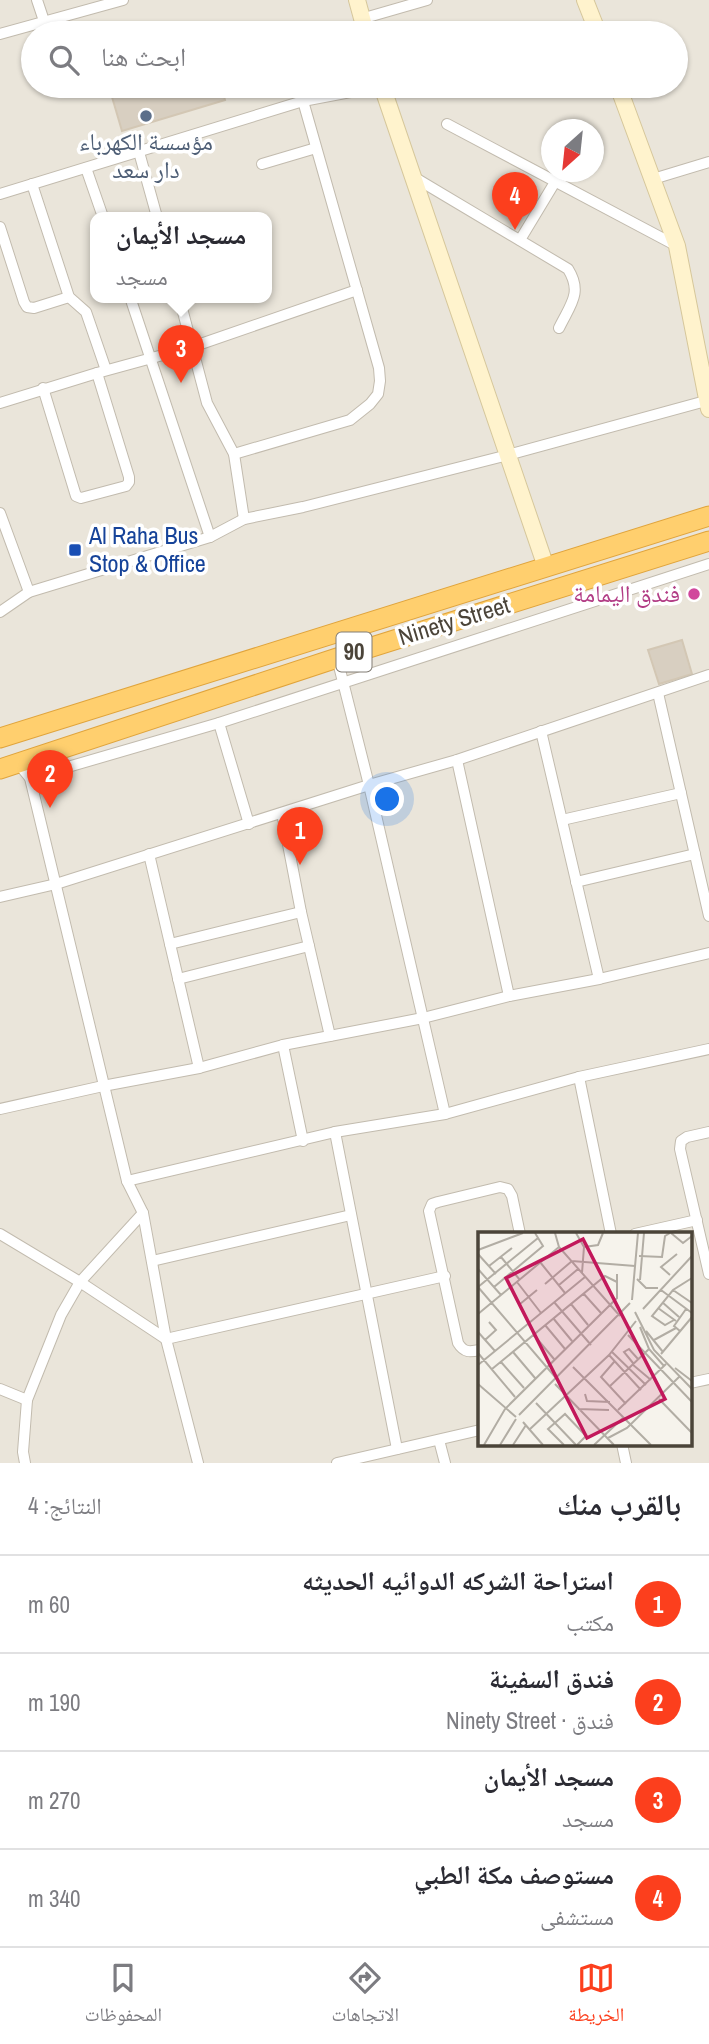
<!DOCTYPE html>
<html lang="ar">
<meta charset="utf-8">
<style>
body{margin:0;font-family:"Archivo Narrow","Noto Naskh Arabic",sans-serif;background:#f7f7f7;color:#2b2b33;direction:rtl}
.compass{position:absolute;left:541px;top:119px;width:63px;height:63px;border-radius:50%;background:#fff;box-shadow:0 2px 5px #0004;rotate:207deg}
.you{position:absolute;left:388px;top:800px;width:24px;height:24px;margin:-18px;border:5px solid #fff;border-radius:50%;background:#1a73e8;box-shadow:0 0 0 10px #1a73e833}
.badge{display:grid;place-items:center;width:46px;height:46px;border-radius:50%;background:#fc3f1d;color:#fff;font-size:23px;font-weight:700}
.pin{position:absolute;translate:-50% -58px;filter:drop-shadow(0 2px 4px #0008)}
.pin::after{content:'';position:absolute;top:37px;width:24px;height:21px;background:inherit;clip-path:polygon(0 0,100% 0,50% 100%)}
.popup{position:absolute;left:90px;top:212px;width:182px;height:91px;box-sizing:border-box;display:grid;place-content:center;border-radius:14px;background:#fff;filter:drop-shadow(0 2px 5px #0005);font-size:23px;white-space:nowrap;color:#7c7c81}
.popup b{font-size:26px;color:#2b2b33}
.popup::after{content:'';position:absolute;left:50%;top:100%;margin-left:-14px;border:14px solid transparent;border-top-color:#fff}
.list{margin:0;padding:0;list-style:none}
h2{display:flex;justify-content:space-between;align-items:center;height:91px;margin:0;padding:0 28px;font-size:30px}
h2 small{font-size:23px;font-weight:400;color:#7c7c81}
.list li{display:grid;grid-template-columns:46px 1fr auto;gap:21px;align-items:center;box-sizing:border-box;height:98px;padding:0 28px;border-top:2px solid #e1e1e2}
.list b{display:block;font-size:26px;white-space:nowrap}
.list p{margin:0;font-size:23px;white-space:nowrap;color:#7c7c81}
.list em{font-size:23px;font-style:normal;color:#7c7c81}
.icon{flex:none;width:38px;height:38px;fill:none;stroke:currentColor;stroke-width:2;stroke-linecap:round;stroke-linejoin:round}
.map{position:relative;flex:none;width:709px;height:1463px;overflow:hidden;direction:ltr}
.search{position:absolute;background:#fff;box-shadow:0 2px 5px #0004;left:21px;right:21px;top:21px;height:77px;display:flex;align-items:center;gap:18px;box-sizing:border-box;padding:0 24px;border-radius:38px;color:#7c7c81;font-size:26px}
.sheet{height:483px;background:#fff}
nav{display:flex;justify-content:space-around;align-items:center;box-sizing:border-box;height:98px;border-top:2px solid #e1e1e2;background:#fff;font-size:19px;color:#7c7c81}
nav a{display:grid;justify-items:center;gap:4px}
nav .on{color:#fc3f1d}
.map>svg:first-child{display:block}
.residential{fill:#eae5da;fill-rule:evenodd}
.building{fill:#d8cfc1;stroke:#d3c7b4;stroke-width:2}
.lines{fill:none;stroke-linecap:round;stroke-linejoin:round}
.street-casing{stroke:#c2bbae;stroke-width:12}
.secondary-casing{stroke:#d6c79b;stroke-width:18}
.highway-casing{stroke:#e0a43c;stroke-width:21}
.street{stroke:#fff;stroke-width:10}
.secondary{stroke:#fff3cd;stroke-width:16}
.highway{stroke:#ffcf6e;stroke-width:19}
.service-dot{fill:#5c6f8a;stroke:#fff;stroke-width:2.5}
.transit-dot{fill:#1a4fb4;stroke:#fff;stroke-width:2.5}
.hotel-dot{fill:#d1479c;stroke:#fff;stroke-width:2.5}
.labels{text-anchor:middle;stroke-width:7;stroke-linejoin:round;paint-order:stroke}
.shield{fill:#fff;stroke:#817c74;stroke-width:2}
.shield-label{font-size:23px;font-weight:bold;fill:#4b4439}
.service-label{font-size:24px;fill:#4e5e75;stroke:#fff}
.transit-label{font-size:24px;fill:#164399;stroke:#fff;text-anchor:start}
.hotel-label{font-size:24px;fill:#b23c85;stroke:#fff;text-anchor:end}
.street-label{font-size:24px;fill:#4b4439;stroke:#fff}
.inset-road{fill:none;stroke:#b2ada4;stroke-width:2}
.view{fill:#c2185b;fill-opacity:0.15;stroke:#c2185b;stroke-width:3.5}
.inset-edge{fill:none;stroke:#4b4439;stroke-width:3.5}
</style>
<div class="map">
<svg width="709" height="1463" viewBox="0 0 709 1463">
<rect width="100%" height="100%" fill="#f6f3ec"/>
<path class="residential" d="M0,0H709V1463H0ZM33,33H676V86H33ZM552,130H594V172H552ZM95,217H267V297H95ZM480,1234H690V1444H480Z"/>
<g class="building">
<path d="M149,86H221L225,100L122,131L112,97Z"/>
<path d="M682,640L692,674L659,684L648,650Z"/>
</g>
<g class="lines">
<defs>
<g id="street">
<path d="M37,0L44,21"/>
<path d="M361,19L427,0"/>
<path d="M0,34L123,0"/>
<path d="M447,124L677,246"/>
<path d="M139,152L157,217"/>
<path d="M262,164L316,148"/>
<path d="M86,168L103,217"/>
<path d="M412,176L568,269C583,293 570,305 559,328"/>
<path d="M653,179L709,162"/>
<path d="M32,184L69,297L86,312L106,370"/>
<path d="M0,194L303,101L382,86"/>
<path d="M0,227L24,302L27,307L34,308L69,297"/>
<path d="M520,240L555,182"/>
<path d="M130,297L210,537"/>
<path d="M179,297L207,403L234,454L244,519"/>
<path d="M43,388L76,496L81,498L126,486L129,482V477L97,373"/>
<path d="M0,403L97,373L192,347L357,290"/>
<path d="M234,454L350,420L370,404L378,394L380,381L379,368L303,101"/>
<path d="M0,513L29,592"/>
<path d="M0,612L29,592L210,537L244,519L303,507L508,455L709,400"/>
<path d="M337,658L369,785L445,1114"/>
<path d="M658,693L709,916"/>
<path d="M219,723L249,824"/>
<path d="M541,731L599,979"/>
<path d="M457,760L509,996"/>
<path d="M17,762L30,778L127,1181L143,1213L166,1339L198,1463"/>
<path d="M30,778L219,723L709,564"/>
<path d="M282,813L301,912L330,1036"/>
<path d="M562,820L681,793"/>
<path d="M149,854L199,1068"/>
<path d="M576,882L695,854"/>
<path d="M0,897L56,884L369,785L457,760L709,675"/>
<path d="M170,944L301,912"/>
<path d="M178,979L309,946"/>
<path d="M283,1045L303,1141"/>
<path d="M579,1077L611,1234"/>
<path d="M0,1109L103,1086L199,1068L283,1045L423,1018L509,996L599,979L709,953"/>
<path d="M335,1132L397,1449"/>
<path d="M709,1132L687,1137L681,1141L680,1149L709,1274"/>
<path d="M127,1181L335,1132L445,1114L579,1077L709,1049"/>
<path d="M0,1234L80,1282L166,1339L445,1276"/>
<path d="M635,1234L697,1220"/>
<path d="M152,1261L351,1215"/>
<path d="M480,1350C470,1352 464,1353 458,1343L429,1211L432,1204L438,1202L500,1187L508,1189L512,1196L520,1234"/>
<path d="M690,1383L709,1379"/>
<path d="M0,1389L27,1400"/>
<path d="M439,1440L445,1463"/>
<path d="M622,1444L626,1463"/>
<path d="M25,1463L23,1452L27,1400L61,1315L80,1282L143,1213"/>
<path d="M337,1463L480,1430"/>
</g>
<g id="secondary">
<path d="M357,0L366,33"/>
<path d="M585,0L598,33"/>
<path d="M382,86L546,567"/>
<path d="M618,86L677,246L709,409"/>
</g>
<g id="highway">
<path d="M0,738L709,516"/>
<path d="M0,769L337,658L709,541"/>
</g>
</defs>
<use href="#street" class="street-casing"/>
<use href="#secondary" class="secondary-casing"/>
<use href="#highway" class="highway-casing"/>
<use href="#street" class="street"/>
<use href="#secondary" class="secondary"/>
<use href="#highway" class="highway"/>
</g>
<circle class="service-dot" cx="146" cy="116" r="7"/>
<rect class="transit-dot" x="68" y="543" width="14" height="14" rx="3.5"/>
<circle class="hotel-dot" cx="694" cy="594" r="7"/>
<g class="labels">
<rect class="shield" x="336.5" y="632.5" width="35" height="39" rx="5"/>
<g class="shield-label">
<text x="354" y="660">90</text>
</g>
<g class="service-label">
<text x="146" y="150">مؤسسة الكهرباء<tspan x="146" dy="28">دار سعد</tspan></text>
</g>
<g class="transit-label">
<text x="89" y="544">Al Raha Bus<tspan x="89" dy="28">Stop &amp; Office</tspan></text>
</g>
<g class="hotel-label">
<text x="680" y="602">فندق اليمامة</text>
</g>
<g class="street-label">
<text transform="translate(454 621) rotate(-17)" y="8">Ninety Street</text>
</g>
</g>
<g transform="translate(478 1232)">
<rect width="214" height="214" fill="#f6f3ec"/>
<path class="inset-road" d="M77,1L81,15L142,84M98,1L106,15L104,41M193,1L205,11L214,4M106,15L120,13L125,1M0,18L45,1M0,22L18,42M161,24L184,25L187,4L192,1M23,25L42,48M62,30L87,61M11,34L34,16M0,37L23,63M192,43L183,35L199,22M159,47L168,56H180M162,48L166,1M39,50L63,81M67,52L94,29L157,34M81,53L100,37M0,55L78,146M0,55L60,6M16,55L65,14L57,1M183,58L214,81M195,58L214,71M105,61L123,81M154,68L160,1M76,70L113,113M184,70L201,85M42,72L59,58M93,72L110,93M180,76L198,89M165,77L214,24M157,80L176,118L214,157M0,82L81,15M75,86L94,109M196,88L187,93L174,84L195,58L214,46M67,93L87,117M162,95L171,117L186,134M168,99L185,120M202,99L196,94L208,77M0,100L17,119M55,102L76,127M150,103L214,170M7,108L18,98L11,90M176,108L198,96M35,120L57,146M134,120L168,153M0,121L37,165M183,122L214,85M131,123L163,158M23,130L46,156M136,130L123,145L148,172M155,131L146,120L151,117L160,127M154,132L173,148M0,133L107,45M95,135L173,213M197,136L214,149M14,137L127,44L139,50M0,152L38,185M77,152L136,213M131,155L171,117M107,162L109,169L132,170M181,167L214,201M58,171L98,213M100,177L131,178M140,178L188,132M41,183L152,71M45,190L65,213M51,198L131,123L158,89M130,206L149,196L201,145M6,213L27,177L139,66V42M22,213L38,187M35,213L48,193M86,213L70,197L87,182L108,204L99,213M116,213L146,185"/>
<path class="view" d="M105,7L187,167L109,206L28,46Z"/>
<rect width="214" height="214" class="inset-edge"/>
</g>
</svg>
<svg class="compass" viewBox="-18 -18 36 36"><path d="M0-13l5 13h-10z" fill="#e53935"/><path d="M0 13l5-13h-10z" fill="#7c7c81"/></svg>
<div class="you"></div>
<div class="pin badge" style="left:300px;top:865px">1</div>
<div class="pin badge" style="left:50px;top:808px">2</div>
<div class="pin badge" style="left:181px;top:383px">3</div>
<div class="popup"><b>مسجد الأيمان</b>مسجد</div>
<div class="pin badge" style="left:515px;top:230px">4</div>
<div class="search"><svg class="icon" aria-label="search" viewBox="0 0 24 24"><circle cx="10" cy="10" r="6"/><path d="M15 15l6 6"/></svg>ابحث هنا</div>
</div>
<section class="sheet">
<h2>بالقرب منك<small>النتائج: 4</small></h2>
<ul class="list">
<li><span class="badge">1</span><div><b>استراحة الشركه الدوائيه الحديثه</b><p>مكتب</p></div><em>60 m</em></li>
<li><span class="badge">2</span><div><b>فندق السفينة</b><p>فندق · Ninety Street</p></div><em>190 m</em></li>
<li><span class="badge">3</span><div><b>مسجد الأيمان</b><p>مسجد</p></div><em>270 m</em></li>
<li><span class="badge">4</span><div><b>مستوصف مكة الطبي</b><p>مستشفى</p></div><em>340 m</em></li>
</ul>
</section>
<nav>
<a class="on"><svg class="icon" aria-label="map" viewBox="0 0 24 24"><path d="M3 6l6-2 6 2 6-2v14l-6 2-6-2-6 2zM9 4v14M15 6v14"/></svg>الخريطة</a>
<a><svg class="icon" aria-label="directions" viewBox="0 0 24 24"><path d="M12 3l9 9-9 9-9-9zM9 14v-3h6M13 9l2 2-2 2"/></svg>الاتجاهات</a>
<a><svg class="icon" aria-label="saved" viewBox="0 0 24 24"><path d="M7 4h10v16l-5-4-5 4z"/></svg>المحفوظات</a>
</nav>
